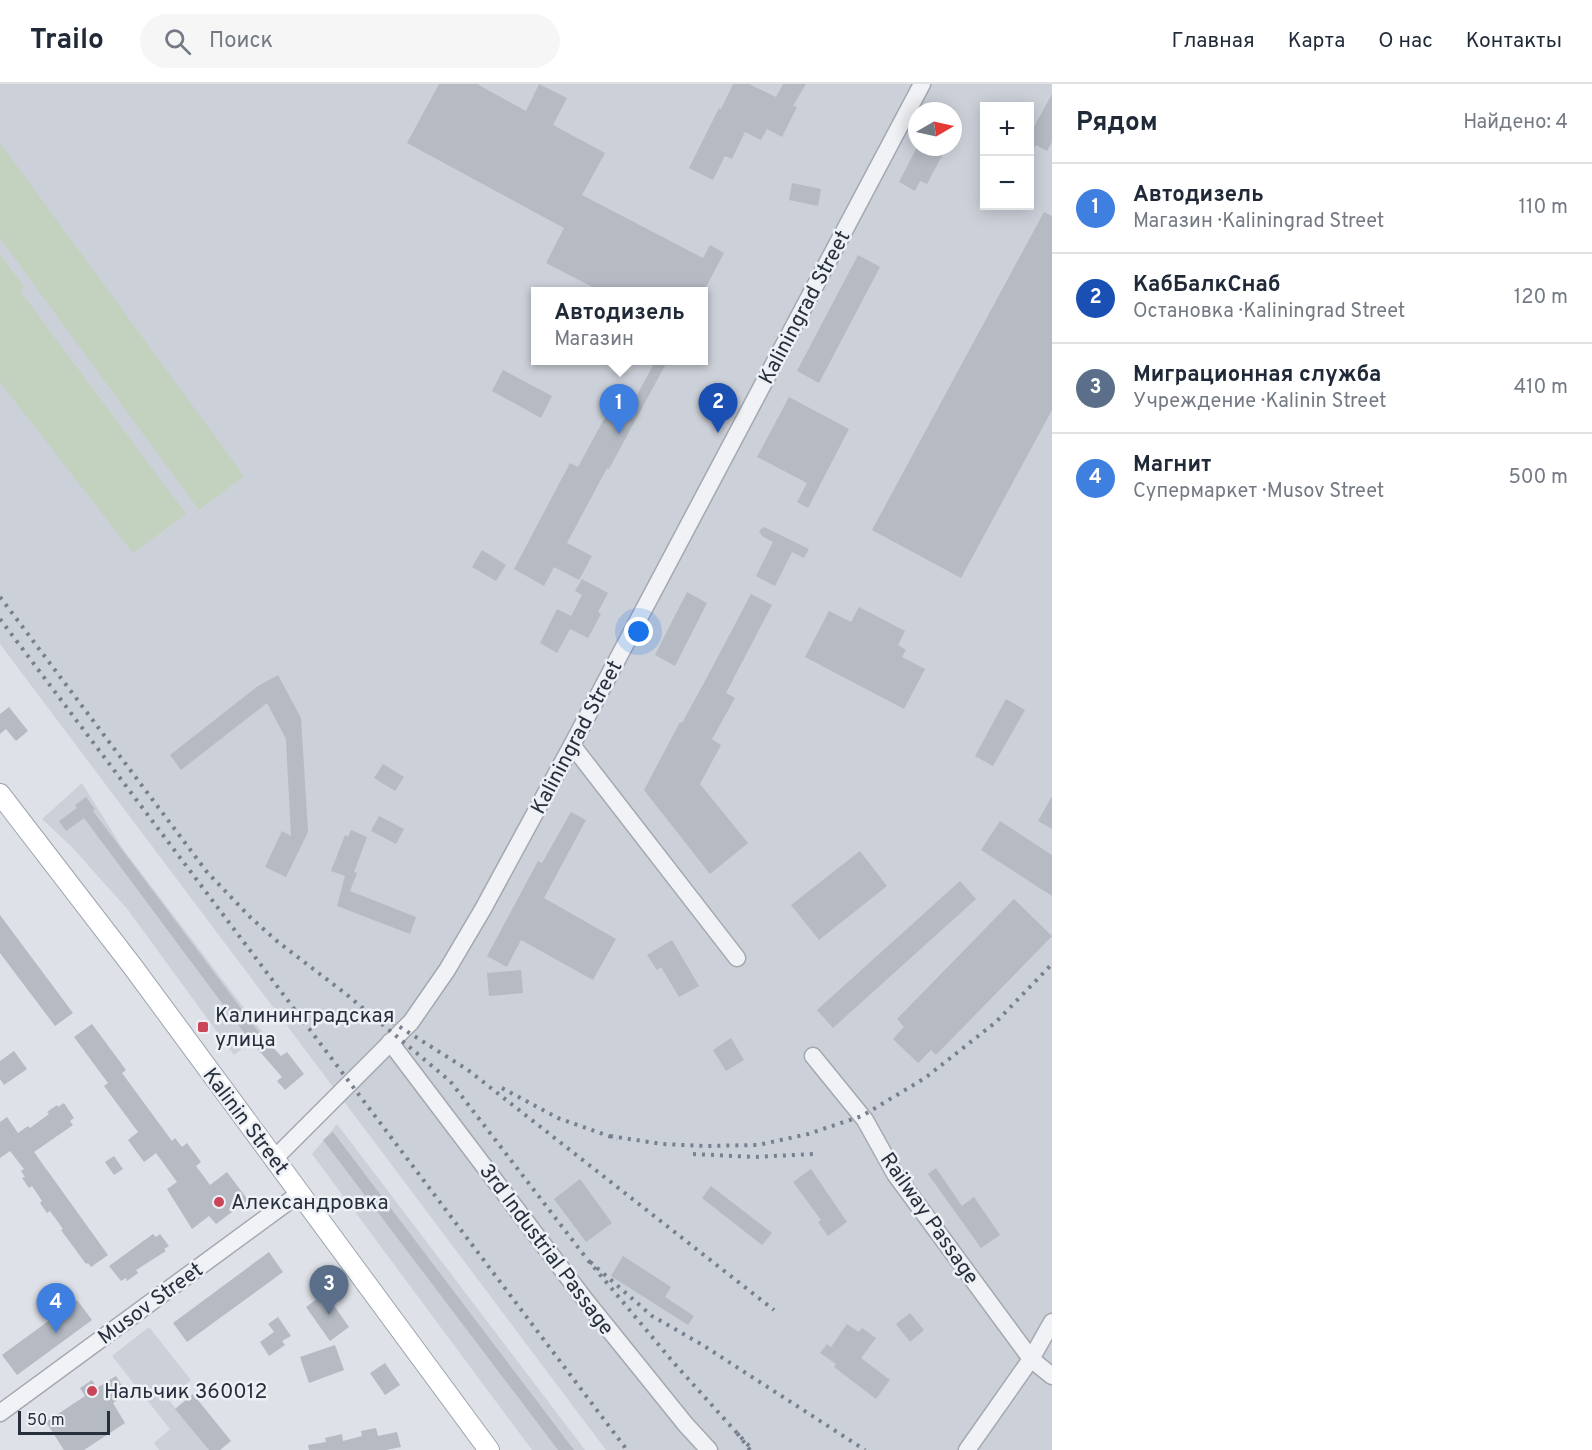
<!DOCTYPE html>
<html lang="ru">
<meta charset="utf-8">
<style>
body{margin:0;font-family:Overpass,sans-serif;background:#f6f6f7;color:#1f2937}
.controls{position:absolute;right:18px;top:18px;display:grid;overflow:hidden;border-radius:0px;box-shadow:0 3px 15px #0003}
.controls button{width:54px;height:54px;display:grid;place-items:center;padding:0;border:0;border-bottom:2px solid #e0e1e3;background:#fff;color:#1f2937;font:30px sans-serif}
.compass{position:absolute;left:908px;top:18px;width:54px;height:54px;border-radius:50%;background:#fff;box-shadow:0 3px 15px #0003;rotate:81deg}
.scale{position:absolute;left:18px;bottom:15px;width:92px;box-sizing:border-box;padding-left:6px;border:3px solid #272f3d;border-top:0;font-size:16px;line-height:21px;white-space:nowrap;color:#272f3d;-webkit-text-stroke:4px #edf0f5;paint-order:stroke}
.you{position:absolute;left:639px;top:548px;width:21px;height:21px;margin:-15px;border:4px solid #fff;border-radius:50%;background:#1a73e8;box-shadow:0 0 0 9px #1a73e833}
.badge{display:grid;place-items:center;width:39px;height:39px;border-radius:50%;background:#b45309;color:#fff;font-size:20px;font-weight:700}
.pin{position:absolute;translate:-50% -50px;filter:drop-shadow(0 2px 3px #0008)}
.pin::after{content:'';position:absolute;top:32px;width:21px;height:18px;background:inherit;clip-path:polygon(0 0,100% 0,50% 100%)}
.popup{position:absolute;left:531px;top:203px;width:177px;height:78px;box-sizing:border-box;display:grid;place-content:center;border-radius:0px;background:#fff;filter:drop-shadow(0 2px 4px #0005);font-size:20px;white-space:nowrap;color:#747a83}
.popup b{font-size:22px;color:#1f2937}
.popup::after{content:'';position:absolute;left:50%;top:100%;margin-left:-12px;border:12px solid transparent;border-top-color:#fff}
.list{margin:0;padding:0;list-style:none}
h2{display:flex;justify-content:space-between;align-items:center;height:78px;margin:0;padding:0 24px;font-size:26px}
h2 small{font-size:20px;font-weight:400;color:#747a83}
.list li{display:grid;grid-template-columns:39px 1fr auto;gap:18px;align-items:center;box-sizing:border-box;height:90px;padding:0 24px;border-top:2px solid #e0e1e3}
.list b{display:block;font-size:22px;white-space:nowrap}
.list p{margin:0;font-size:20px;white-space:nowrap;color:#747a83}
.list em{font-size:20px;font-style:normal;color:#747a83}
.icon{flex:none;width:33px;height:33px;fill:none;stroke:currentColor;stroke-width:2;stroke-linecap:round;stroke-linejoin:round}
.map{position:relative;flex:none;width:1052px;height:1366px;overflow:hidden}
header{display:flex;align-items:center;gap:36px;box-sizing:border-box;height:84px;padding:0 30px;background:#fff;border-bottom:2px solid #e0e1e3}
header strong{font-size:28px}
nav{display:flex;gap:33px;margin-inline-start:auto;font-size:21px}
.search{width:420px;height:54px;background:#f6f6f7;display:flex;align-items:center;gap:15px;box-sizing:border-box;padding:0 21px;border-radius:33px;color:#747a83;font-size:22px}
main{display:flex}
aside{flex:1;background:#fff}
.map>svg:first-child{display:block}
.built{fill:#ccd0d9;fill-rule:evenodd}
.green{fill:#c3d1bf}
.building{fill:#b5bac3}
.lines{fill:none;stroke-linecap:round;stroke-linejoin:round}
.minor-casing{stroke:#a3a8b1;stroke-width:19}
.major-casing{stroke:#9da5b2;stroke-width:22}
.minor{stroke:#f0f2f5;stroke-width:16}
.major{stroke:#fff;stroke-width:20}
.rail{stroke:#788090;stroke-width:4;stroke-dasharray:3 6;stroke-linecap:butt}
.poi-dot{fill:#ca4557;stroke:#edf0f5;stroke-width:2}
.labels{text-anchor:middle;stroke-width:5;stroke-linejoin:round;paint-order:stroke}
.street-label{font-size:21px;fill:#272f3d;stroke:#edf0f5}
.poi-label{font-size:21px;fill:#272f3d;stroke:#edf0f5;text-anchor:start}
</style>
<header>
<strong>Trailo</strong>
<div class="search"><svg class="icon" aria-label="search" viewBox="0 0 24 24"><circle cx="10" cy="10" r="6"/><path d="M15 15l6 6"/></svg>Поиск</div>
<nav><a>Главная</a><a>Карта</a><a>О нас</a><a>Контакты</a></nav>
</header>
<main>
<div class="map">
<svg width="1052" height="1366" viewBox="0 0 1052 1366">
<rect width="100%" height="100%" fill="#dee1e7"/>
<g class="built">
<path d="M0,0H1052V1366H606L0,560ZM984,22H1030V122H984ZM917,27H953V63H917ZM535,208H703V276H535Z"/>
<path d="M82,699L123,765L263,949L234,971L128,826L72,763L42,735Z"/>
<path d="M337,1040L585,1366H532L312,1070Z"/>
<path d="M149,1243L191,1296L168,1315L209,1366H159L154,1359L170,1345L112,1272Z"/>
</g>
<g class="green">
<path d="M0,59L244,392L199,426L0,154Z"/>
<path d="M0,170L24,203L20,207L186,430L133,469L0,298Z"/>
</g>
<g class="building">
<path d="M439,0H477L526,27L539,0L567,14L553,41L605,69L582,111L703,174L710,161L724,169L704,207H600L546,179L564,144L407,59Z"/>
<path d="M733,0H749L776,13L783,0H806L793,22L797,23L782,53L767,45L761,56L745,48L732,75L725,72L713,96L689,84L719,24L721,25Z"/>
<path d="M1052,10V58L1047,67L1036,61L1029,74V52Z"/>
<path d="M917,63H929L943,70L927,100L920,97L915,107L899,98Z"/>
<path d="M792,99L821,105L818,122L789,116Z"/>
<path d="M1044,128L1052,132V326L961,494L872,446Z"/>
<path d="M858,171L880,183L819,299L797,287Z"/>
<path d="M656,276H668L609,385L607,384L567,459L592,472L579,496L554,483L544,502L514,485L570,379L578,383L616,313L631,322Z"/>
<path d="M503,286L552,312L541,334L492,307Z"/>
<path d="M789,313L849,345L808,424L797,418L807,399L757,373Z"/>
<path d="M764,443L809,465L804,474L792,468L775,502L756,492L773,458L762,452L759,447Z"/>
<path d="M482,466L506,481L496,497L472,483Z"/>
<path d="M582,495L608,509L598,528L601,530L588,554L570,545L557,569L540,559L557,525L571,532L582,511L575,507Z"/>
<path d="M687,508L707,519L675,582L655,571Z"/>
<path d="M751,510L772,521L726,609L735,614L712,655L721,661L700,700L748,759L710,790L644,706L680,638L682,639L705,597Z"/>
<path d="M859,523L905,547L898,561L906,566L902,573L925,585L904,625L805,573L829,527L851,538Z"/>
<path d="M278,591L301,634L308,748L286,793L265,783L282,747L291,752L286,655L267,619L181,686L170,671L258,602Z"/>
<path d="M1006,615L1025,626L993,682L975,672Z"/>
<path d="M9,623L28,647L16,657L6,645L0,650V630Z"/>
<path d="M383,680L404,693L395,707L374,694Z"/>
<path d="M1052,712V745L1038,737Z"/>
<path d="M86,713L95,725L93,727L261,951L281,972L287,968L304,990L285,1006L277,997L282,993L248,954L84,734L66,747L59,737L77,724L75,721Z"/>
<path d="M571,728L586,736L544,814L616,855L593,896L521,856L507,883L487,872L538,777L542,779Z"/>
<path d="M379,732L404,745L396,760L371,747Z"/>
<path d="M1000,737L1052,771V812L981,766Z"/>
<path d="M351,746L367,753L354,788L357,789L350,807L416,833L410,850L337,822L345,792L331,787L345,751L348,753Z"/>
<path d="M860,767L887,802L819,856L791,821Z"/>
<path d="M960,797L976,815L833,944L817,926Z"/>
<path d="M1014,815L1052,852L936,971L931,966L918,979L893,955L904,943L897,935Z"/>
<path d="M0,831L73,929L55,942L0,869Z"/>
<path d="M672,856L699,902L679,913L661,883L657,886L647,871Z"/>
<path d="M521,886L523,909L489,912L487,889Z"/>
<path d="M92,940L126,986L122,989L172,1057L175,1054L182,1063L187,1059L201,1078L196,1082L210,1101L227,1088L248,1116L216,1140L209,1132L192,1145L167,1105L177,1098L156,1069L144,1078L128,1056L138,1048L104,1002L108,999L74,953Z"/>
<path d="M731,954L744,976L726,987L713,966Z"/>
<path d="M14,967L27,985L4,1001L0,995V977Z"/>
<path d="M64,1019L74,1034L70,1037L73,1041L34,1068L108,1171L91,1183L88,1179L86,1180L61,1146L63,1145L50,1127L47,1129L40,1119L42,1117L32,1102L29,1104L22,1094L25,1093L21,1087L24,1085L10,1067L0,1074V1038L7,1033L18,1049L28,1042L30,1044L49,1030L47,1028L57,1021L58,1023Z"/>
<path d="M333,1048L574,1366H558L323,1056Z"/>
<path d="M114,1072L123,1085L114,1091L105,1078Z"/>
<path d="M936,1084L962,1122L974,1113L1000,1151L981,1164L928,1090Z"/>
<path d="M811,1085L847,1138L828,1152L818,1138L821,1136L793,1098Z"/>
<path d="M580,1095L612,1139L586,1158L554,1115Z"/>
<path d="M711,1102L772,1149L762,1161L702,1114Z"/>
<path d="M153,1150L156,1153L160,1150L169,1162L164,1165L166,1167L136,1186L138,1189L127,1197L126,1194L121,1197L109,1182Z"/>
<path d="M269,1168L283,1188L187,1258L173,1239Z"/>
<path d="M623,1172L671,1203L665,1213L694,1232L688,1241L611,1192Z"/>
<path d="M325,1209L349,1243L330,1257L306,1223Z"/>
<path d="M77,1216L92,1236L17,1291L2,1271Z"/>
<path d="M910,1229L924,1246L910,1258L896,1240Z"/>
<path d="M278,1233L291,1252L282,1257L285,1261L269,1272L260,1258L274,1248L268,1240Z"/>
<path d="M847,1240L859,1248L862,1244L876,1254L861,1274L890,1296L876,1315L834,1283L836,1280L820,1269L827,1260L831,1263Z"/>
<path d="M335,1261L344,1286L309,1299L300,1273Z"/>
<path d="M385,1279L400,1301L385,1311L370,1289Z"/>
<path d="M116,1292L127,1310L113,1319L125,1339L84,1366H64L46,1338L85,1312L80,1304L92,1296L97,1304Z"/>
<path d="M193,1310L231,1357L220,1366H209L175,1325Z"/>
<path d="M376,1344L378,1352L397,1348L401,1363L386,1366H309L308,1361L326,1358L325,1354L342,1350L343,1357L362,1352L361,1347Z"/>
</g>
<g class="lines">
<defs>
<g id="minor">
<path d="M572,661L737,874"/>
<path d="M390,958L586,1217L686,1341L709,1366"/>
<path d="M813,972L865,1036L895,1090L1031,1275L1052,1292"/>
<path d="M275,1074L411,938L447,886L483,825L572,661L922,0"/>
<path d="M0,1329L300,1109"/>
<path d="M967,1366L1031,1275L1052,1238"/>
</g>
<path id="major" d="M0,710L133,883L489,1366"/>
</defs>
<use href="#minor" class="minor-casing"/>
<use href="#major" class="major-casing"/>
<use href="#minor" class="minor"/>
<use href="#major" class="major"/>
<g class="rail">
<path d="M0,513L207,788L251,834L278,858L346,910L450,997L587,1175"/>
<path d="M0,535L627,1366"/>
<path d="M392,938L468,986L774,1226"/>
<path d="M502,1004L558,1034L617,1055"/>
<path d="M610,1052L662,1060L705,1062L758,1061L808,1050L862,1032L925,994L996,938L1052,880"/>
<path d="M693,1070L755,1073L813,1070"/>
<path d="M737,1349L673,1278L587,1175L652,1232L701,1260L865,1366"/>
<path d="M750,1366L737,1349L753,1366"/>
</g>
</g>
<g class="poi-dot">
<rect x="197" y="937" width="12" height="12" rx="3"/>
<circle cx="219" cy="1118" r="6"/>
<circle cx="92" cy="1307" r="6"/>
</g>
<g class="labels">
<g class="street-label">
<text transform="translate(804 223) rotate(-62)" y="7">Kaliningrad Street</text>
<text transform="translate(576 653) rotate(-62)" y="7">Kaliningrad Street</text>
<text transform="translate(246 1037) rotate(53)" y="7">Kalinin Street</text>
<text transform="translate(930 1134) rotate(55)" y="7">Railway Passage</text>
<text transform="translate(547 1165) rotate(53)" y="7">3rd Industrial Passage</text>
<text transform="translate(150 1219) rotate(-36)" y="7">Musov Street</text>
</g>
<g class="poi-label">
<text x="215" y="938">Калининградская<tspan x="215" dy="24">улица</tspan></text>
<text x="231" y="1125">Александровка</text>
<text x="104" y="1314">Нальчик 360012</text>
</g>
</g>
</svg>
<div class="controls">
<button>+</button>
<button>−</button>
</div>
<svg class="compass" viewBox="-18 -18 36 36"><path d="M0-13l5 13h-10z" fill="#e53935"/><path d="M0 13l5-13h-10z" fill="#747a83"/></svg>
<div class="scale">50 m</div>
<div class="you"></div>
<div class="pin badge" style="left:619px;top:350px;background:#3f7fe0">1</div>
<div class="popup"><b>Автодизель</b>Магазин</div>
<div class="pin badge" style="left:718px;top:349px;background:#1a4fb4">2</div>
<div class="pin badge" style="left:329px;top:1231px;background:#5c6f8a">3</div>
<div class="pin badge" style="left:56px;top:1249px;background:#3f7fe0">4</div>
</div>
<aside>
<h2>Рядом<small>Найдено: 4</small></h2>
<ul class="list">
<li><span class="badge" style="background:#3f7fe0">1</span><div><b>Автодизель</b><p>Магазин · Kaliningrad Street</p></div><em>110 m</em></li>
<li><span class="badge" style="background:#1a4fb4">2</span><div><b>КабБалкСнаб</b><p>Остановка · Kaliningrad Street</p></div><em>120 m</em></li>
<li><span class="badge" style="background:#5c6f8a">3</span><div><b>Миграционная служба</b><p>Учреждение · Kalinin Street</p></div><em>410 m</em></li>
<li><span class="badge" style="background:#3f7fe0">4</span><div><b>Магнит</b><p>Супермаркет · Musov Street</p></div><em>500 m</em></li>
</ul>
</aside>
</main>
